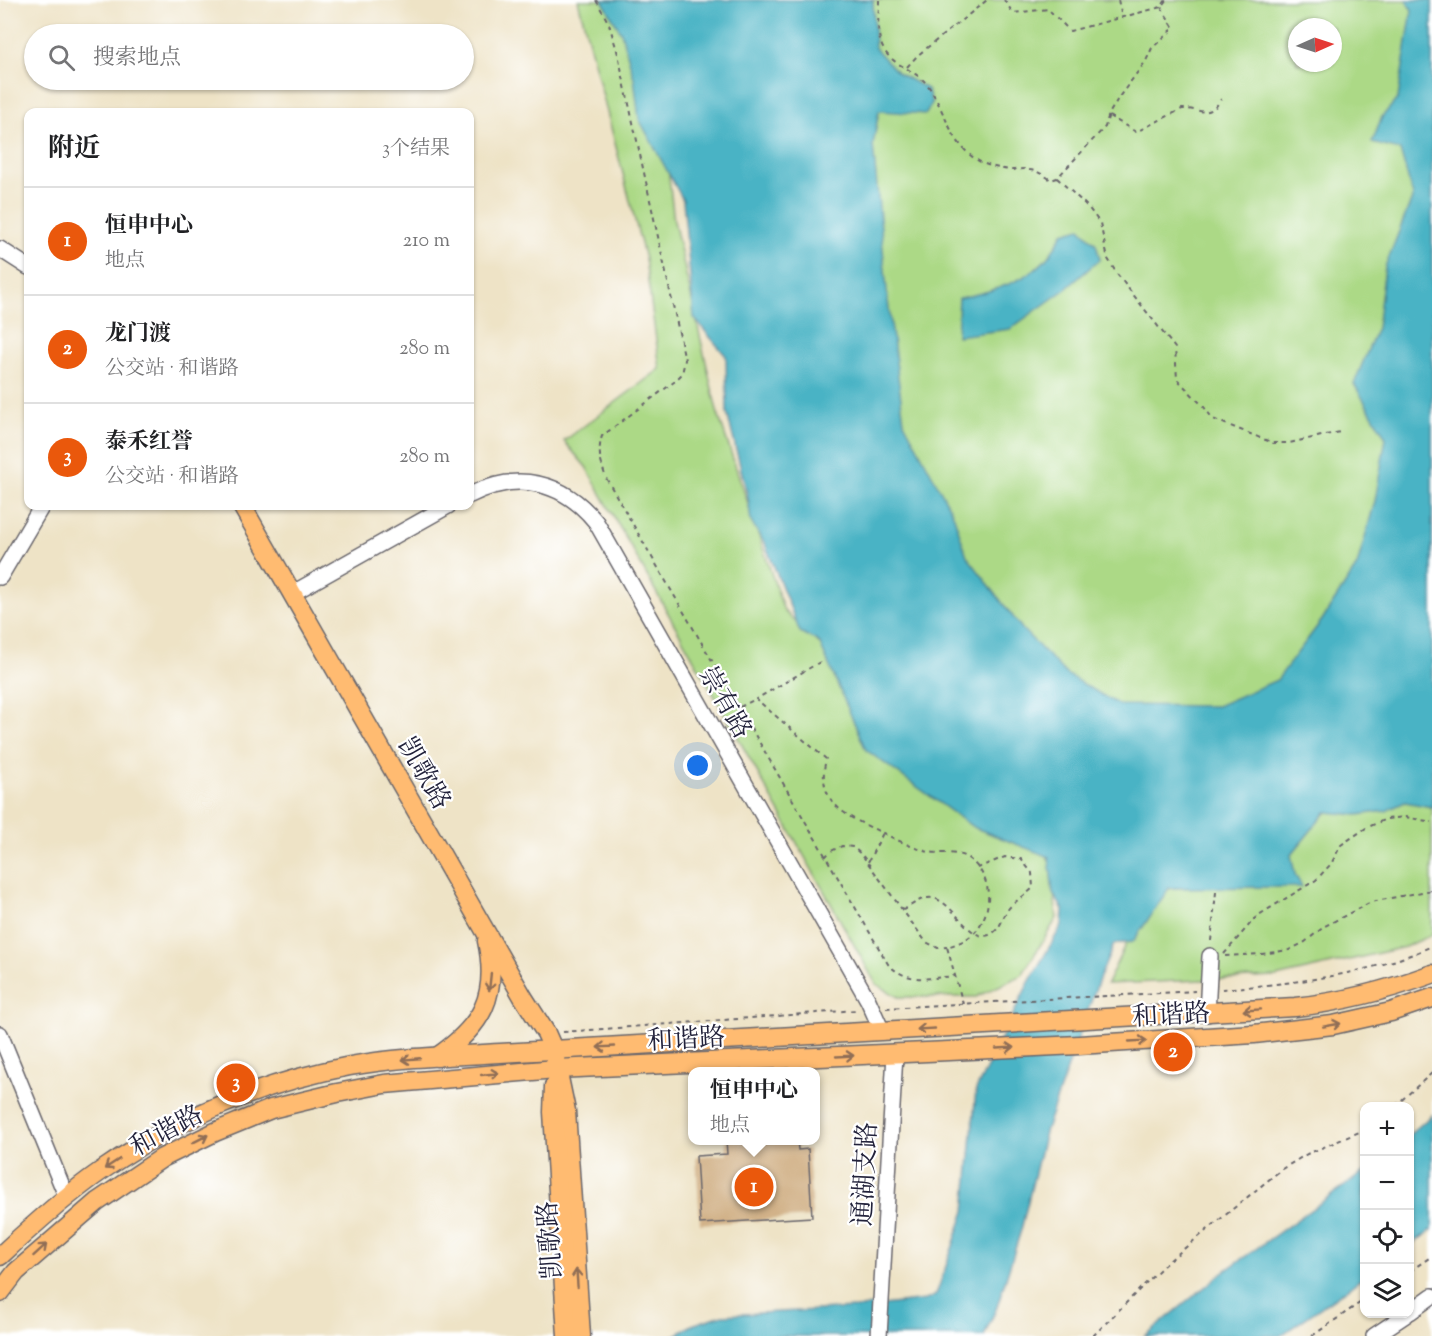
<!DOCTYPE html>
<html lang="zh">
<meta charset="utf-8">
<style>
body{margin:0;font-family:"Sorts Mill Goudy","Noto Serif SC",serif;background:#f2f2f2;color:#202124}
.controls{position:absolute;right:18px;bottom:18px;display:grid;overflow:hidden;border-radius:12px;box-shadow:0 2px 4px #0004}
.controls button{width:54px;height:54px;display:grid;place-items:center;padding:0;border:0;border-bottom:2px solid #e0e0e0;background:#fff;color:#202124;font:30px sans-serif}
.compass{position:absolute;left:1288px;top:18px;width:54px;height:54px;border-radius:50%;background:#fff;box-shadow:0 2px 4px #0004;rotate:87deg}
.you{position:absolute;left:698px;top:766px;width:21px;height:21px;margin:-15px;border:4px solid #fff;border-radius:50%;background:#1a73e8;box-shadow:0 0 0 9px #1a73e833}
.badge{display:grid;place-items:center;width:39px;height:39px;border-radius:50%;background:#ea580c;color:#fff;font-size:20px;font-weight:700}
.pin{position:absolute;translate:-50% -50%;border:3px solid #fff;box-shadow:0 2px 6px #0006}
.popup{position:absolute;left:688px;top:1067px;width:132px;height:78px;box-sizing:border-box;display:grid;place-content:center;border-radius:12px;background:#fff;filter:drop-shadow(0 2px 4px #0005);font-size:20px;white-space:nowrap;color:#757577}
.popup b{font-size:22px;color:#202124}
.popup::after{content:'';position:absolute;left:50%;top:100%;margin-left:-12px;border:12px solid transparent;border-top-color:#fff}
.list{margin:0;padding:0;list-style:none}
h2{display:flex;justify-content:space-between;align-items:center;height:78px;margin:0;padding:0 24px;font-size:26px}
h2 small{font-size:20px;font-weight:400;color:#757577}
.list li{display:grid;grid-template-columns:39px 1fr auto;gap:18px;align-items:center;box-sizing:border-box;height:108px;padding:0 24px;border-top:2px solid #e0e0e0}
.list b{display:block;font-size:22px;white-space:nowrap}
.list p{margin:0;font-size:20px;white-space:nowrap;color:#757577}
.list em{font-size:20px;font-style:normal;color:#757577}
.icon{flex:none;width:33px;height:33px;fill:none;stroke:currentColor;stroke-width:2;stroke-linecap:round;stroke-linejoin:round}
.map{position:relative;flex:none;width:1432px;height:1336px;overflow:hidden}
.search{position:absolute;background:#fff;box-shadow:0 2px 4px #0004;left:24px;top:24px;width:450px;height:66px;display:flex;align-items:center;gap:15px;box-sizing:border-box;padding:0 21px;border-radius:33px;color:#757577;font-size:22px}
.panel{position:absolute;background:#fff;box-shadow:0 2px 4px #0004;left:24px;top:108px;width:450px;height:402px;border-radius:12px}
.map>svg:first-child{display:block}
.green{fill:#acd986;stroke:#677e60;stroke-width:1.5;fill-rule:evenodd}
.water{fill:#48b3c5;stroke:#356a80;stroke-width:1.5}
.building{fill:#d2b289}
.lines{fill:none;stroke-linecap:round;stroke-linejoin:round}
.minor-casing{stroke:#69666c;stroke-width:18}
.major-casing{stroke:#69666c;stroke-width:21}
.path{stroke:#69666c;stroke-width:2;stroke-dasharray:4.5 4.5;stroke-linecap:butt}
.minor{stroke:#fff;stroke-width:15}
.major{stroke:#ffbb71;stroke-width:18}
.oneway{stroke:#906e56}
.labels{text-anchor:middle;stroke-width:4.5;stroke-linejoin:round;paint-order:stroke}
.street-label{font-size:26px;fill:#22223b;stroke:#fff}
</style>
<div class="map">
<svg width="1432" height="1336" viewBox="0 0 1432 1336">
<rect width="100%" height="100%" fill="#fff"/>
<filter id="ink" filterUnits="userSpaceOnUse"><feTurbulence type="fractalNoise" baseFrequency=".0167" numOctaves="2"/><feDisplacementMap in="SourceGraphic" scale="12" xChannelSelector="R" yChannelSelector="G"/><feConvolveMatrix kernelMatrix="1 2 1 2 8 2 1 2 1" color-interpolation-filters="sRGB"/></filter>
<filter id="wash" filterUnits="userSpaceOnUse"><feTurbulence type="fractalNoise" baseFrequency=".008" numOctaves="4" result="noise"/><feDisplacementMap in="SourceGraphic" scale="24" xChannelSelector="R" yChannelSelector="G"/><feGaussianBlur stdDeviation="1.35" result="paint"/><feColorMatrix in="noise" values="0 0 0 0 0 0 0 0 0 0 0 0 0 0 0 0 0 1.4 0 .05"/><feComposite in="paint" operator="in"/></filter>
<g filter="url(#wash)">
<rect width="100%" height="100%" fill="#eee3c6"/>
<g class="green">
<path d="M578,0H640L654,48L674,221L717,411L784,611L1036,841L1050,861L1057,918L1022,975L976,997H898L876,984L586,467L564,441L660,369L645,259Z"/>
<path d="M838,0H1432L1402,531L1320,686L1134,735L945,588L851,317ZM1297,27H1333V63H1297Z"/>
<path d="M1432,796V935L1405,947L1276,977L1107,984L1150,891L1253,880L1335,805Z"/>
</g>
<g class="water">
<path d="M602,0H873L875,48L898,73L927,89L932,103L926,114L879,111L873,145L888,301L904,422L953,514L967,556L1023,630L1066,674L1119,705L1217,706L1277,680L1322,620L1357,566L1375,501L1386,438L1354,384L1377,328L1385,267L1413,196L1400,150L1372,143L1382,117L1398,98L1412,10L1406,0H1432V807L1405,802L1386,811L1358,815L1326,812L1291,855L1295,874L1302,887L1169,888L1133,942L1114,944L1098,982L1045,1132L1021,1230L997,1307L984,1336H674L692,1325L722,1315L856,1308L926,1300L936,1295L965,1211L976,1090L1028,984L1062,925L1063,909L1053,894L1049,857L973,827L866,750L819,642L800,632L765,544L751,522L748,498L727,413L726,356L694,318L683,200L639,119L634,78L621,32Z"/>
<path d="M1080,228L1096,244L1100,259L1067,288L1010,329L957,336L959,298C991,292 1031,281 1051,253C1056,247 1059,240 1063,233Z"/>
<path d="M1432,1115V1230L1410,1245V1134Z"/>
<path d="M1364,1172V1277L1280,1336H1145L1222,1273Z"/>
</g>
<g id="blocks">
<path class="building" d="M726,1140H797L798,1150L808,1149L812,1217L700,1224L696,1156L727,1154Z"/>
</g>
</g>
<g filter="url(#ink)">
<use href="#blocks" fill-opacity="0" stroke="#69666c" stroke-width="1.5"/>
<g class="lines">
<defs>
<g id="minor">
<path d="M0,249L28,267"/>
<path d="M470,495C517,471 563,481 596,522L868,1000L882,1031"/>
<path d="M0,577L42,506"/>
<path d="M293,593L448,506"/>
<path d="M1207,1014L1210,956"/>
<path d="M0,1034L67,1198"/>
<path d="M1410,1312L1432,1296"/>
<path d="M879,1336L895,1054"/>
<path d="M1374,1336L1407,1314"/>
</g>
<g id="major">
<path d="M242,506L523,997L546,1033L553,1049L566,1111L581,1336"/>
<path d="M437,1057C482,1026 499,996 487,941"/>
<path d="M554,1086L553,1112L567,1336"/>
<path d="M0,1256C32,1226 65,1196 101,1171C176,1119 261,1083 350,1066C399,1057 450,1056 500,1053L1295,1007C1342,1002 1388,990 1432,974"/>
<path d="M0,1293L16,1272L97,1202L162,1158L215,1132L271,1109L337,1093L384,1084L556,1069L1079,1045L1254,1034L1333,1025L1391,1012L1432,998"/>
</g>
</defs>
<use href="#minor" class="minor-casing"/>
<use href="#major" class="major-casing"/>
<g class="path">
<path d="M596,0L609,24L618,54L685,360L682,374L674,382L602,436C597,452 601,463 606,478L888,964C907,984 930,978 955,976"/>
<path d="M879,0C879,15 876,32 882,46C891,67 916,68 929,87C945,111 951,144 977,160C986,166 1001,169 1012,170C1018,170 1025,168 1030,170C1038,171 1045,176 1051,180L1057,178L1105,127L1109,114L1119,97L1146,61L1152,48L1174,28L1161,7"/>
<path d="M1004,0L1013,13L1048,9L1070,31L1161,7L1166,0"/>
<path d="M1118,0L1122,17"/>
<path d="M907,67L918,55L987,0"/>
<path d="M1109,116L1136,132L1182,109C1200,108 1209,120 1221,99"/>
<path d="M1057,178L1088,207L1100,223L1108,259L1117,274L1175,348L1177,379L1204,407L1213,419L1273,443H1289L1340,432"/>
<path d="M820,662L756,699L826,759C815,804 848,817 883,833C897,840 913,848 929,852C941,854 959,851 969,859C994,877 994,914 972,935C965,941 956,944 947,947L963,1004"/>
<path d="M740,707L756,699"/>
<path d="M825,857L831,851L842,846L853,847L862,855L926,942L938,948L947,947"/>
<path d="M868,862L883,833"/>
<path d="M903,910C911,906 920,898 928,898C951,895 968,943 989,935C1003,929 1002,914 1011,906C1018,899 1026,895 1033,888L1032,873L1021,859L1005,857L977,868"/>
<path d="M1211,941L1216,892"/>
<path d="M1224,954L1257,916L1316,880L1331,864L1341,845L1366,828L1386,819L1405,817L1432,822"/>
<path d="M1225,956L1262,954L1289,950L1305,942L1325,926L1371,902L1432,890"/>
<path d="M1222,989C1294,983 1366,976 1432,946"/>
<path d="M886,1008L1195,991"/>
<path d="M563,1032L857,1010"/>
<path d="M1395,1106L1432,1073"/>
<path d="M1410,1271L1432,1256"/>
<path d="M1093,1336L1164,1265L1282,1169L1307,1154L1364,1130"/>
<path d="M1312,1336L1364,1300"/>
</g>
<use href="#minor" class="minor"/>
<use href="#major" class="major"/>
</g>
<defs><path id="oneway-shaft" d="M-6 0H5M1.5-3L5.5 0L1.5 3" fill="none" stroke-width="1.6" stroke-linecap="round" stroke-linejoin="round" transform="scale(1.5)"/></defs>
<g class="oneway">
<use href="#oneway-shaft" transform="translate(490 982) rotate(96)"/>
<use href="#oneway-shaft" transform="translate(1252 1010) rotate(176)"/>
<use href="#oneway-shaft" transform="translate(1332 1025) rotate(-10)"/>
<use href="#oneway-shaft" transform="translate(926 1029) rotate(177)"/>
<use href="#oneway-shaft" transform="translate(1138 1041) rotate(-3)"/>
<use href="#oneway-shaft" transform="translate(606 1047) rotate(177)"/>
<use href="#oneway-shaft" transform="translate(1005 1048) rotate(-3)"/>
<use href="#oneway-shaft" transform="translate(845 1056) rotate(-3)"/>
<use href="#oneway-shaft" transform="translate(411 1059) rotate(175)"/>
<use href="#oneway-shaft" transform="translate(490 1074) rotate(-6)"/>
<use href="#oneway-shaft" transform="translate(200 1139) rotate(-27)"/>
<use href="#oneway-shaft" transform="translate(112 1164) rotate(147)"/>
<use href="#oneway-shaft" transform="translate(40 1250) rotate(-42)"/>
<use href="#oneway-shaft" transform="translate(577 1278) rotate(-94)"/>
</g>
</g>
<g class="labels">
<g class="street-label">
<text transform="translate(726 702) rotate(60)" y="9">崇有路</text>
<text transform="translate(425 773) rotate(60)" y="9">凯歌路</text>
<text transform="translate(1171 1014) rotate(-3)" y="9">和谐路</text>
<text transform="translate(686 1038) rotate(-3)" y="9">和谐路</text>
<text transform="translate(166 1130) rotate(-28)" y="9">和谐路</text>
<text transform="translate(864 1174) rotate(-87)" y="9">通湖支路</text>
<text transform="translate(549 1240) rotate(-94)" y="9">凯歌路</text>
</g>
</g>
</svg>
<div class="controls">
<button>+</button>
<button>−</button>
<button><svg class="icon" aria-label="locate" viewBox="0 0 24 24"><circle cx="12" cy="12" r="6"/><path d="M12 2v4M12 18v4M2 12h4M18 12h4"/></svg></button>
<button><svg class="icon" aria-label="layers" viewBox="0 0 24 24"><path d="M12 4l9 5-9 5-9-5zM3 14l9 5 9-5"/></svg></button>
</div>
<svg class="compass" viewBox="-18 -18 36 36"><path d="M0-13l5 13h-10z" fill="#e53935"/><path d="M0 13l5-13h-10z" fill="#757577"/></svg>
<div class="you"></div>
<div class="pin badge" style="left:754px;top:1187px">1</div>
<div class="popup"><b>恒申中心</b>地点</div>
<div class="pin badge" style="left:1173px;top:1052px">2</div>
<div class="pin badge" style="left:236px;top:1083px">3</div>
<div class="search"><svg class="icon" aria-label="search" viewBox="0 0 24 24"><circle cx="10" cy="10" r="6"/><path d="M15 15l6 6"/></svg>搜索地点</div>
<section class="panel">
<h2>附近<small>3个结果</small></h2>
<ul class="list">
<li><span class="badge">1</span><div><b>恒申中心</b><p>地点</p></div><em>210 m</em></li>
<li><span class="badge">2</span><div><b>龙门渡</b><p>公交站 · 和谐路</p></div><em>280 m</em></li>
<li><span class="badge">3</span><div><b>泰禾红誉</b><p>公交站 · 和谐路</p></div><em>280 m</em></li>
</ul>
</section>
</div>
